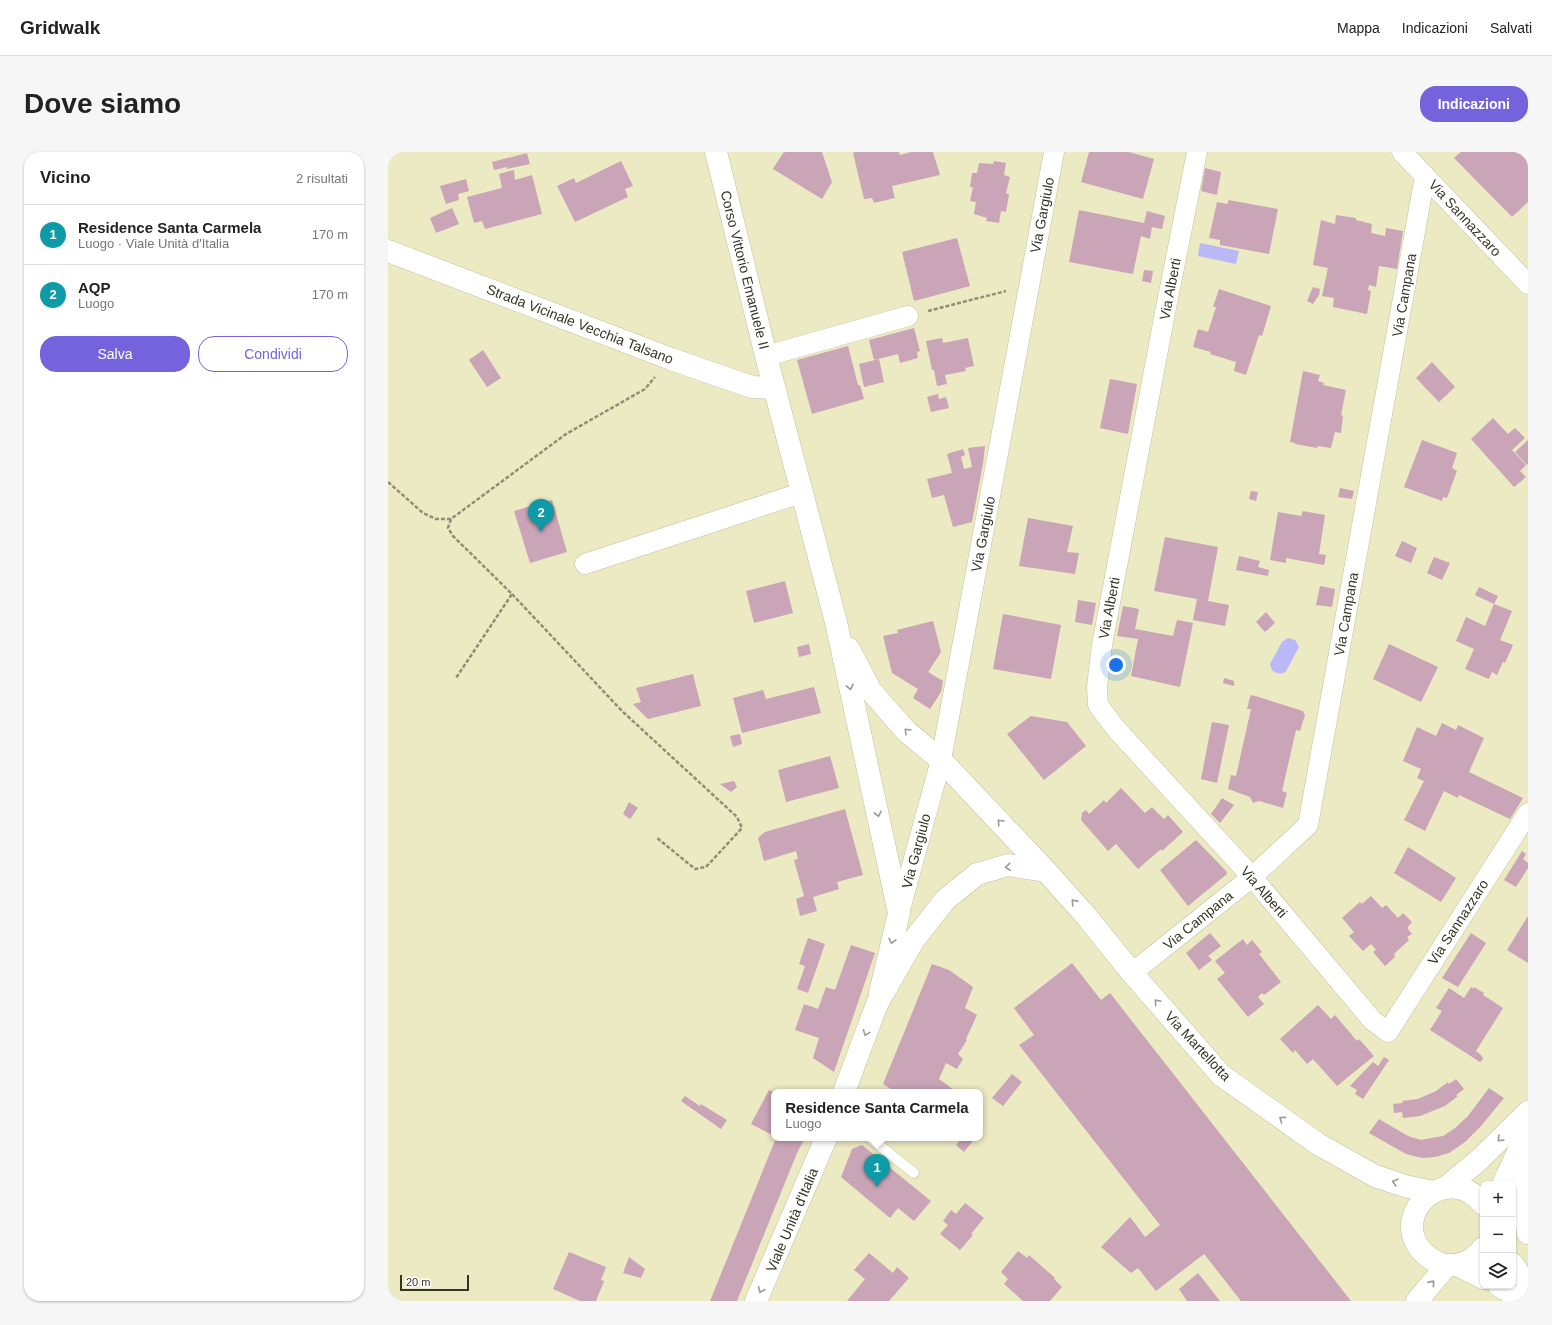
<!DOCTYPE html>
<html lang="it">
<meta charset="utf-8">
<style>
body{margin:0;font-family:Helvetica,sans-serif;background:#f6f6f6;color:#222}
.controls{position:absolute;right:12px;bottom:12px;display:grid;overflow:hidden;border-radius:8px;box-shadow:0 1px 3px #0004}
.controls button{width:36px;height:36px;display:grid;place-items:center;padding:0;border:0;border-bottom:1px solid #e0e0e0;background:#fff;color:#222;font:20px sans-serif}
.scale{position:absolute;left:12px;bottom:10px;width:69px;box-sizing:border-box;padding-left:4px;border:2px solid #353525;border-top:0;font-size:11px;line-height:14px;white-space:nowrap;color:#353525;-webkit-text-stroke:3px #fff;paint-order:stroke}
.you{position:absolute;left:728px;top:513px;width:14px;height:14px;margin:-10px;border:3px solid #fff;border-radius:50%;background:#1a73e8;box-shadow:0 0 0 6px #1a73e833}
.badge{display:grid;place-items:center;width:26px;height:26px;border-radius:50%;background:#7563de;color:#fff;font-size:13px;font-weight:700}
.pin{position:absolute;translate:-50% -33px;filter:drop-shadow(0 1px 2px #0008)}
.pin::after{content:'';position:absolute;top:21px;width:14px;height:12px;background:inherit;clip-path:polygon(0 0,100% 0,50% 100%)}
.popup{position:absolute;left:383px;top:937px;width:212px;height:52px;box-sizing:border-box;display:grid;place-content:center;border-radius:8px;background:#fff;filter:drop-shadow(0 1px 3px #0005);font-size:13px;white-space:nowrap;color:#767676}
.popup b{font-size:15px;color:#222}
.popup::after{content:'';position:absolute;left:50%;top:100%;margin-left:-8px;border:8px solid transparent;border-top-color:#fff}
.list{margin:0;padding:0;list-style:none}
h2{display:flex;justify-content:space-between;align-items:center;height:52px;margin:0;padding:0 16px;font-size:17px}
h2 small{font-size:13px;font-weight:400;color:#767676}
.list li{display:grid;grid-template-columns:26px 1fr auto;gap:12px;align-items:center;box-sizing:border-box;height:60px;padding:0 16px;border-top:1px solid #e0e0e0}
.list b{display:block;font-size:15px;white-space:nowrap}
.list p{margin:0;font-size:13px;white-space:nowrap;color:#767676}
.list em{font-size:13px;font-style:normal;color:#767676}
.actions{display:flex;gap:8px;padding:12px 16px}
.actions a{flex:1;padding:9px 0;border:1px solid #7563de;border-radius:16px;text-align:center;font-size:14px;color:#7563de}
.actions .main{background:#7563de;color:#fff}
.icon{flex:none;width:22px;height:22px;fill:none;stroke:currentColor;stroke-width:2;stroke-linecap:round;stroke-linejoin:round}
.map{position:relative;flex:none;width:1140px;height:1149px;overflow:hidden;border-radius:16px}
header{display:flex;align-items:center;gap:24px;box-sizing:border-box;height:56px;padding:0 20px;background:#fff;border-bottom:1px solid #e0e0e0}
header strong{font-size:19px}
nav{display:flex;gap:22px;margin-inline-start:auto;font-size:14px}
.intro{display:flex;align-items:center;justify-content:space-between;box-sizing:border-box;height:96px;padding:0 24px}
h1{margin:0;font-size:28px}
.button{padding:10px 18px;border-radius:16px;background:#7563de;color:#fff;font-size:14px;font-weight:700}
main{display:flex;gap:24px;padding:0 24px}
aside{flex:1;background:#fff;border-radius:16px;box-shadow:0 1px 3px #0004}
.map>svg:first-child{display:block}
.water{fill:#bab8f6}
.building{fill:#caa4b7}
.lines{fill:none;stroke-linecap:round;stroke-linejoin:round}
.service-casing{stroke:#c1c09a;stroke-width:11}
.minor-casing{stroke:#c1c09a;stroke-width:21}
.tertiary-casing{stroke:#c1c09a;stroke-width:23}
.secondary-casing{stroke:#c1c09a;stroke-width:23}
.path{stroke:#908f74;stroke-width:2.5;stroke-dasharray:4 2;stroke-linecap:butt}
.service{stroke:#fff;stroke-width:10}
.minor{stroke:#fff;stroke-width:20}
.tertiary{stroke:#fff;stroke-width:22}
.secondary{stroke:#fff;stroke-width:22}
.oneway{stroke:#9a9a92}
.labels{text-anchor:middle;stroke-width:4;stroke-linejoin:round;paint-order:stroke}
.street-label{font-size:14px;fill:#353525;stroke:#fff}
</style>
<header>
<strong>Gridwalk</strong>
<nav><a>Mappa</a><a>Indicazioni</a><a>Salvati</a></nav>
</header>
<div class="intro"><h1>Dove siamo</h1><a class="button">Indicazioni</a></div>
<main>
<aside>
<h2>Vicino<small>2 risultati</small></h2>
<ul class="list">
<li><span class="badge" style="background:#0f9aa8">1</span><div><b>Residence Santa Carmela</b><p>Luogo · Viale Unità d'Italia</p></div><em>170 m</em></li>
<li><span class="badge" style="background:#0f9aa8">2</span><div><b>AQP</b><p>Luogo</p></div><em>170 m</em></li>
</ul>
<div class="actions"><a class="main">Salva</a><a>Condividi</a></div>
</aside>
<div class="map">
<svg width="1140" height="1149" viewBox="0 0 1140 1149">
<rect width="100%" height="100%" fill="#ebeac3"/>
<g class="water">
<path d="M812,91L851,99L848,112L810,104Z"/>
<path d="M900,486L907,488L911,495L898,519C893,523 888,522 884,518L882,512L894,490Z"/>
</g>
<g class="building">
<path d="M398,0H434L444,30L434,47L385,17L395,1Z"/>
<path d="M467,0H511L512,3L523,0H545L552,23L504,34L507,46L486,51L484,46L476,47L465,1Z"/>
<path d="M701,0H741L766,7L755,47L693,30Z"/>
<path d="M1073,0H1140V50L1124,65L1066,6Z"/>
<path d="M139,1L142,12L119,17V15L106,18L104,10Z"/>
<path d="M233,9L245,34L237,37L240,45L187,70L169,34L186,26L188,31Z"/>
<path d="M606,9L618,11L616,23L622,25L618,41L621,42L618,60L613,59L611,71L598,69L599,66L586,62L588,50L582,49L585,35H582L584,21H589L591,11L605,12Z"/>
<path d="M817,16L833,20L829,43L813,39Z"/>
<path d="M126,18L127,28L144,23L154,62L97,77L94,69L86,71L79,45L114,36L111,22Z"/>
<path d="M78,27L81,39L70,42L71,48L58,52L52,34Z"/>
<path d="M841,48L890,57L881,102L832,93V88L821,86L829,50L839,52Z"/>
<path d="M64,56L71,72L48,81L42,66Z"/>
<path d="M691,58L756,71L759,59L777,64L774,77L764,75L762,87L753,84L745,122L681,110Z"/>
<path d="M948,63L968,66V68L984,72L983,81L997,84L998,76L1015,79L1009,117L991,114L988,135L981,133L980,138L983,139L979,162L945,155L946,146L934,144L940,116L925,113L933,68L947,72Z"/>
<path d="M569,86L582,134L526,149L514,100Z"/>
<path d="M756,118L765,119L763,131L754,129Z"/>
<path d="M925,135L932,137L931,143L925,152L919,149Z"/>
<path d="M831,137L883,154L874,184L871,183L858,223L846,219L848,210L822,202L823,200L805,195L810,177L820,180L828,155H825Z"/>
<path d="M526,176L532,199L529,200L530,206L512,211L510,202L486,208L481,188Z"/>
<path d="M554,186L555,191L580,186L586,214L577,216L578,219L557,223L559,232L549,234L546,218H544L538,189Z"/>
<path d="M460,194L470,233H472L476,247L424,262L409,208Z"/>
<path d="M95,198L113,226L99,235L81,208Z"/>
<path d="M491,207L496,230L476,235L471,212Z"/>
<path d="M1044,210L1067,235L1051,250L1028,226Z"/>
<path d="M915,219L932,223L930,229L936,231L935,233L958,238L953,263L955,264L953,281L947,280L943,296L930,294L929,296L907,292V291L902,290Z"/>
<path d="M722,227L749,232L740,282L712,276Z"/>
<path d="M550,242L551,247L558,245L561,256L543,260L539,245Z"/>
<path d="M1105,266L1120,282L1127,276L1137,286L1124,298L1138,313L1132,319L1138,325L1126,335L1083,287Z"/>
<path d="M1034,288L1069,301L1064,316L1069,319L1059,346L1055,345L1054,349L1016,335Z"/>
<path d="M1140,288V312L1139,313L1127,300Z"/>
<path d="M597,294L595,312L584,370L565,375L556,343L544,346L539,327L564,321L559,302L575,297L577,303L573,305L576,317L584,315L580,296Z"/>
<path d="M952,336L966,339L964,347L950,345Z"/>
<path d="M863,339L870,340L868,349L861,347Z"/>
<path d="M164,348L179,400L142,411L126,359Z"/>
<path d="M915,359L937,363L931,402L938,403L936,413L898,406V411L882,408L890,360L913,364Z"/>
<path d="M640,366L685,374L679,400L691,401L687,422L631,414Z"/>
<path d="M777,385L830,395L820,449L841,453L837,474L805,468L809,447L766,439Z"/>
<path d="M1014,389L1029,396L1023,411L1007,404Z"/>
<path d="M851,404L872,409L870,415L881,418L880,424L848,418Z"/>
<path d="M1046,405L1062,411L1054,428L1039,421Z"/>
<path d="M397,429L405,461L366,471L358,439Z"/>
<path d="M932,434L947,437L944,455L928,453Z"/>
<path d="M1091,435L1110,444L1106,452L1124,459L1112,488L1125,493L1117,511L1115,510L1109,523L1104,520L1101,527L1077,517L1086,497L1068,489L1078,465L1097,474L1106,452L1087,443Z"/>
<path d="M690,448L708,451L704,473L687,470Z"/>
<path d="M735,454L751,457L747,477L785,484L789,468L805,471L792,535L743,524L750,487L729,484Z"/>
<path d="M878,460L887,471L877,480L868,470Z"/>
<path d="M615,462L673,473L663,527L605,517Z"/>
<path d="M545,469L553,500L540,520L555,529L553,540L542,557L525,546L530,537L504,521L495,484L510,481L509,478Z"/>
<path d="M421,492L423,502L411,505L409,495Z"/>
<path d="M1001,492L1050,515L1033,550L985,527Z"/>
<path d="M305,522L313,554L260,567L245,552L253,550L248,536Z"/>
<path d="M836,526L846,529V534L835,531Z"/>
<path d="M426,535L433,561L354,581L345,546L375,538L378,547Z"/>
<path d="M864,543L915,559L917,563L912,579L908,578L894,639L899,641L895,656L871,649L865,651L862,645L840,637L843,623L848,624L863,557H859L862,545Z"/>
<path d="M643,564L679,570L698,594L656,628L619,582Z"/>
<path d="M824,570L841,573L829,631L813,627Z"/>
<path d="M1054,571L1068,578L1070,573L1096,586L1081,620L1135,646L1122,667L1071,643L1070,646L1056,639L1037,679L1016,668L1036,629L1029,626L1033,617L1015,609L1029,575L1048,584Z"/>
<path d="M352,582L354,592L345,595L342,584Z"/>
<path d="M442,604L451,636L398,650L390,618Z"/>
<path d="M346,629L349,635L343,640L332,632Z"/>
<path d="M733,636L757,661L764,655L776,667L780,663L795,680L774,699L773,697L750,717L728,692L720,699L693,668L694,661L698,658L701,662L716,648L718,651Z"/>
<path d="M834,646L846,653L832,671L823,662Z"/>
<path d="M241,650L250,656L242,667L235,662Z"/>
<path d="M457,657L475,723L449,730L451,737L425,745L429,759L412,764L408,747L416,744L406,708L410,707L408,699L376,709L370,686L377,680Z"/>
<path d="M808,688L838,719L839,722L800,754L772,718Z"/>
<path d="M1020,695L1068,726L1053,750L1006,721Z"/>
<path d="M1134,699L1138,702L1135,707L1140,711V716L1128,735L1116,728Z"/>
<path d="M983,744L994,756L998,753L1010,766L1015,761L1024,770L1019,776L1024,782L1019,785L1021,788L1006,802L1007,805L997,814L985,800L988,798L983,792L975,799L961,784L966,780L954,766L972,750L974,752Z"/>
<path d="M1140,764V811L1119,798Z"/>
<path d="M822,781L833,794L820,804L824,808L811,818L798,801Z"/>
<path d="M1083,781L1098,791L1070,835L1054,826Z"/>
<path d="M420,786L437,792L420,841L409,837L417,814L411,812Z"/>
<path d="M855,787L859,793L864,788L874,800L871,802L893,830L876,843L874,841L870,845L876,852L860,865L829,827L837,821L827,809Z"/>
<path d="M463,793L487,801L446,920L425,906L431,886L407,878L416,852L430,857L438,835L447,838Z"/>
<path d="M684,811L713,848L722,841L963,1149H853L816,1102L768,1139L750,1116L743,1121L713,1095L742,1065L757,1085L772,1073L631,893L646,883L626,856Z"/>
<path d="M544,812L561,818L585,835L577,856L589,863L578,887L579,888L570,902L575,907L569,917L558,911L551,927L569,940H507L495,932Z"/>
<path d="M1083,835L1085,837L1086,835L1096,841L1095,843L1115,856L1088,899L1094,904L1095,907L1092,910L1042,878L1054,859L1048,856L1061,836L1076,846Z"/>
<path d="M930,853L943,867L947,863L969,889L971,887L986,904L949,934L925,907L919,912L907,898L905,901L892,887Z"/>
<path d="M996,905L1001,908L975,947L967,942L969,938L962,934L985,910L990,914Z"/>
<path d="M624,922L634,930L615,954L604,946Z"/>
<path d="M1068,927L1076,937L1068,943L1070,944L1057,954L1032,964L1015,966L1014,960L1006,961L1005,952L1015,951L1014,949L1030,947L1048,939L1060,930L1061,932Z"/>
<path d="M1101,936L1116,946L1093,974L1077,990L1061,1001L1047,1005L1034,1006L1018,1002L981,981L991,967L1020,984L1033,988L1055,984L1067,976L1080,964Z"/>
<path d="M381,938L386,940V984L363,972Z"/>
<path d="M297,944L312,954L313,952L339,968L333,977L293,949Z"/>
<path d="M388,986H417L409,1001L349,1149H322Z"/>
<path d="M574,986H587L576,1000L568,993Z"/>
<path d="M474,993L543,1049L526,1069L510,1056L502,1066L453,1025L464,997Z"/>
<path d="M577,1051L596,1066L583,1082L585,1083L572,1098L552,1082L560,1073L555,1069L563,1058L568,1062Z"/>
<path d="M630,1099L639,1106L641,1103L667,1126L666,1127L674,1135L662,1149H635L616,1132L620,1127L613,1120Z"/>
<path d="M181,1100L218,1115L213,1128L216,1129L208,1149H192L165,1137Z"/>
<path d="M481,1101L505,1121L509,1115L521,1126L501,1149H459L477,1127L466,1118Z"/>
<path d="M241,1105L257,1117L253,1126L235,1121Z"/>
<path d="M810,1121L832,1149H799L791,1137Z"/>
</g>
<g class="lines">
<defs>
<path id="service" d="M482,986L526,1021"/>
<g id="minor">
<path d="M809,0L777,161L714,493L709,535L710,553L729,578L864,725L985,869L1000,880L1140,661"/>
<path d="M1014,0L1140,132"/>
<path d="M378,204L520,164"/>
<path d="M197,412L413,341"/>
<path d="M511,761L553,608L666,0"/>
<path d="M744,821L864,725L920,673L1037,24"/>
<path d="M1125,1111L1140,1133"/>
<path d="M1067,1113L1095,1127"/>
<path d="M1110,1134L1133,1149"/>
</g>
<g id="tertiary">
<path d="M328,0L378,204L448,470L511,761L492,841"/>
<path d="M0,99L283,207L364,235L386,236"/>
<path d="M461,497L483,539L519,580L553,608L658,719"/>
<path d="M1135,992L1134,1043L1140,1081"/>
</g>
<g id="secondary">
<path d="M456,940L489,852L525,789L557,748L589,722L620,713L658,719L699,765L744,821L833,923L930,992L987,1024L1017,1034L1045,1040"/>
<path d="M1115,1032L1140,979"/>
<path d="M1057,1036L1091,1008L1140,960"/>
<path d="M1095,1052C1060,1009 1003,1059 1032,1097C1039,1105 1047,1111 1058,1113C1073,1115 1087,1107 1095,1096"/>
<path d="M368,1149L438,986"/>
<path d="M1029,1149L1059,1113"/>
</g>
</defs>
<use href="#service" class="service-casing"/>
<use href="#minor" class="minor-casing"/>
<use href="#tertiary" class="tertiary-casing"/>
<use href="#secondary" class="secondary-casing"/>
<g class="path">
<path d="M540,159L618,139"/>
<path d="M0,330L35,361L48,367H63L178,282L257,237L267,225"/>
<path d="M63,367L60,376L65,384L124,442L68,526"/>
<path d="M124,442L234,559L349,665L354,676L318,715L307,717L268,685"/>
</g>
<use href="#service" class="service"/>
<use href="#minor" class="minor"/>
<use href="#tertiary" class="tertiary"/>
<use href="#secondary" class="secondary"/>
</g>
<defs><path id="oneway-chevron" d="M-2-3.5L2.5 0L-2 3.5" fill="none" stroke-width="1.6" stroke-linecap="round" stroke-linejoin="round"/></defs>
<g class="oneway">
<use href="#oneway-chevron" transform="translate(462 535) rotate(78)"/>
<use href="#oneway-chevron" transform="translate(519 579) rotate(-135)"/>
<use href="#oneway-chevron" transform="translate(490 662) rotate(78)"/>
<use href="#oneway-chevron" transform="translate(612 670) rotate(-133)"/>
<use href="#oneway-chevron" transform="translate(620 715) rotate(175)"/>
<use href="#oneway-chevron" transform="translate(686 750) rotate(-132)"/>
<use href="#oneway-chevron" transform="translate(504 789) rotate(103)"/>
<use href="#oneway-chevron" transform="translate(769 850) rotate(-131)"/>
<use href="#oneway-chevron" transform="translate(478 881) rotate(111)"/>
<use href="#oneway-chevron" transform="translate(894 967) rotate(-144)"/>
<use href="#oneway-chevron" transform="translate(1112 987) rotate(136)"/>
<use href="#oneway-chevron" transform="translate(1007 1030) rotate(-162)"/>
<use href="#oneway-chevron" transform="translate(1044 1131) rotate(-51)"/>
<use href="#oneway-chevron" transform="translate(373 1138) rotate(113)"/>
</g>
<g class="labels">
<g class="street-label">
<text transform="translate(654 63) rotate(-79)" y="5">Via Gargiulo</text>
<text transform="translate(1077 66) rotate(47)" y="5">Via Sannazzaro</text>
<text transform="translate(357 118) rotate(76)" y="5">Corso Vittorio Emanuele II</text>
<text transform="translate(782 137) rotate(-79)" y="5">Via Alberti</text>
<text transform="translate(1016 143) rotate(-80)" y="5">Via Campana</text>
<text transform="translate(192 172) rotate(21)" y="5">Strada Vicinale Vecchia Talsano</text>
<text transform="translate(595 382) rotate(-79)" y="5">Via Gargiulo</text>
<text transform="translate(721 456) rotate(-79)" y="5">Via Alberti</text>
<text transform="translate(958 462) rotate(-80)" y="5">Via Campana</text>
<text transform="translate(528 699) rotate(-75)" y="5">Via Gargiulo</text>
<text transform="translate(876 740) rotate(49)" y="5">Via Alberti</text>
<text transform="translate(810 768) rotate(-39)" y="5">Via Campana</text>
<text transform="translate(1070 770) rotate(-57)" y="5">Via Sannazzaro</text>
<text transform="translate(810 894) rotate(47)" y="5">Via Martellotta</text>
<text transform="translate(404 1068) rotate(-67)" y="5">Viale Unità d'Italia</text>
</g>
</g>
</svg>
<div class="controls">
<button>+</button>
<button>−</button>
<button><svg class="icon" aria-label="layers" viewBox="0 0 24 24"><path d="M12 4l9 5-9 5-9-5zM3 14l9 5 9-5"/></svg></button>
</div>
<div class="scale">20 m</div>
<div class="you"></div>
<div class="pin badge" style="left:489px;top:1035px;background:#0f9aa8">1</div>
<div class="popup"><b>Residence Santa Carmela</b>Luogo</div>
<div class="pin badge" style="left:153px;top:380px;background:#0f9aa8">2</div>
</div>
</main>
